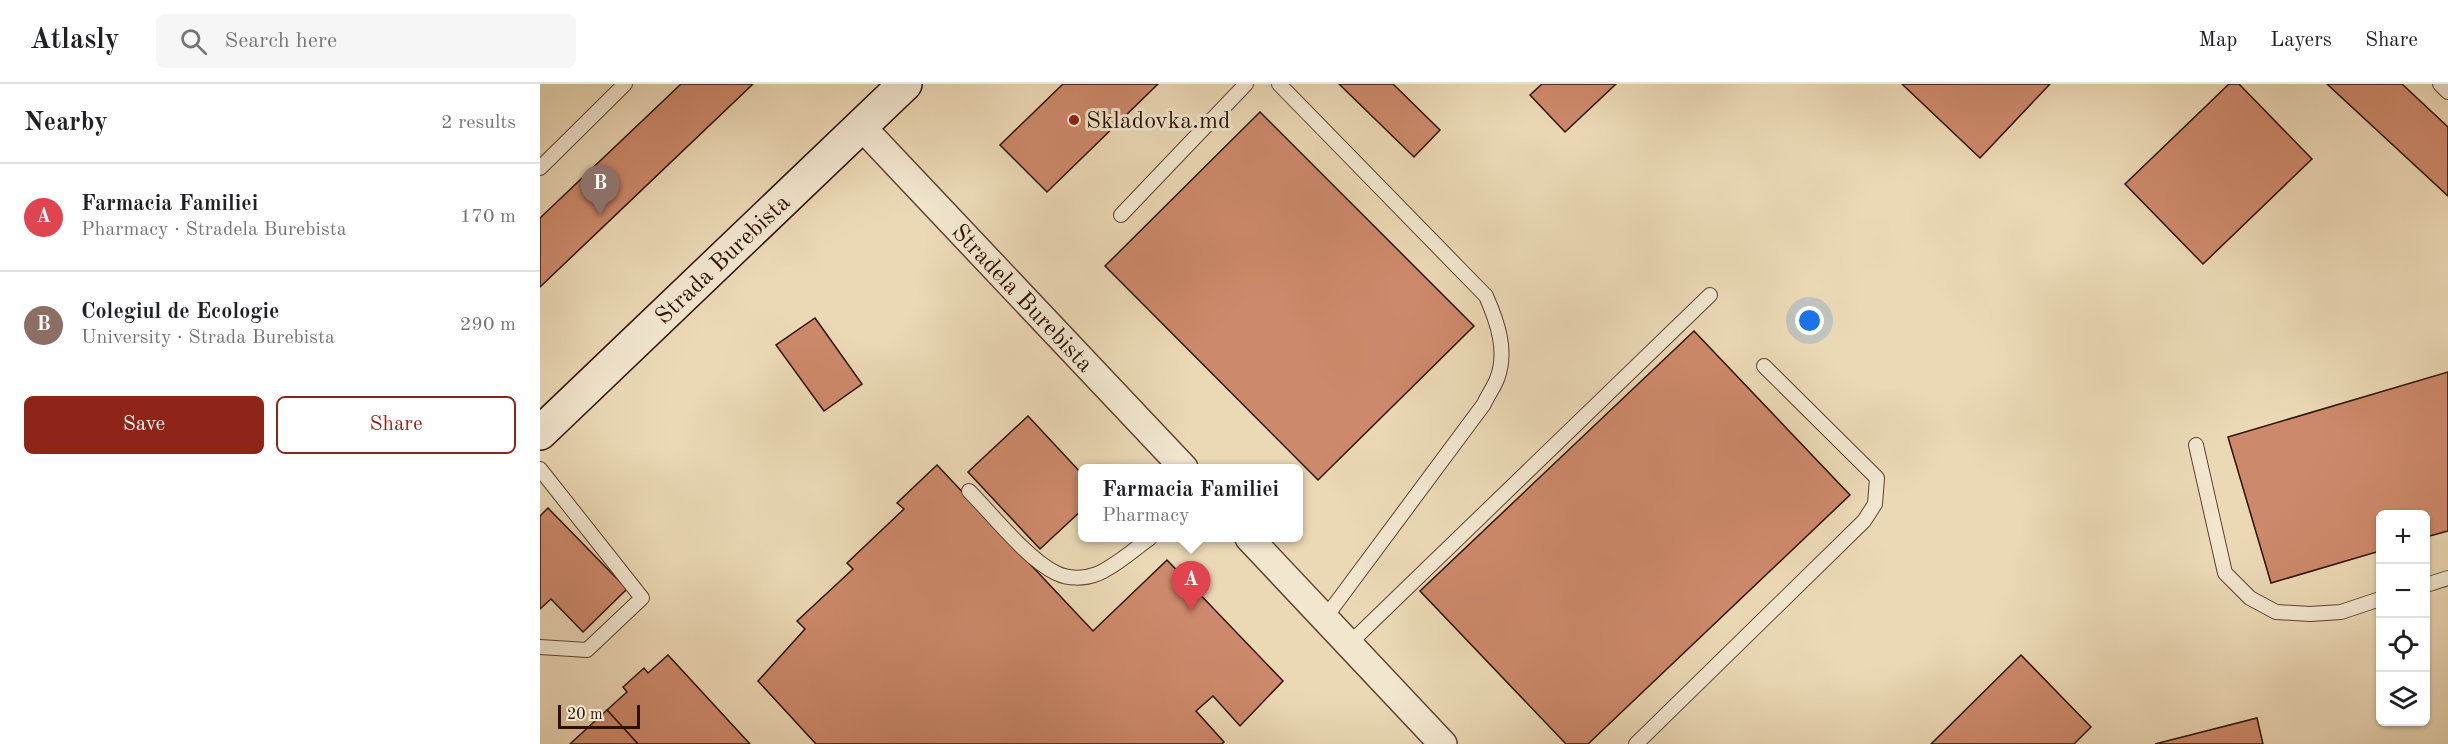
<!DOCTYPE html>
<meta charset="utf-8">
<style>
body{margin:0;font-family:"Old Standard TT",serif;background:#f6f6f6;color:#202124}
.controls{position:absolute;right:18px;bottom:18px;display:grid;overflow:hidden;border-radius:9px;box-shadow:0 2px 4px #0004}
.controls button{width:54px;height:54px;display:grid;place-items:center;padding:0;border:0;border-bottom:2px solid #e0e0e0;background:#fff;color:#202124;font:30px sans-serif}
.scale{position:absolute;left:18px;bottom:15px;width:82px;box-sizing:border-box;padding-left:6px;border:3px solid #2e1104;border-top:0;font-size:16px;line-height:21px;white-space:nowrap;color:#2e1104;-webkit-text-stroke:4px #f2e6cf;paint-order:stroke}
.you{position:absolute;left:1270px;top:237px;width:21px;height:21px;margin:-15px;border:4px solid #fff;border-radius:50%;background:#1a73e8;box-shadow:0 0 0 9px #1a73e833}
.badge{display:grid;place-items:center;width:39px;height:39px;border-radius:50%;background:#8f2418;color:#fff;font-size:20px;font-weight:700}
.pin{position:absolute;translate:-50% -50px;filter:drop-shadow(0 2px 3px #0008)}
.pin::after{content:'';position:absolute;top:32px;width:21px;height:18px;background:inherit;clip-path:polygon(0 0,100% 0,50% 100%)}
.popup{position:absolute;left:538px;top:380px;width:225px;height:78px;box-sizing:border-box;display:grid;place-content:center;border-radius:9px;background:#fff;filter:drop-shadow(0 2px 4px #0005);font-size:20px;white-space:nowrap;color:#757577}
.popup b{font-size:22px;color:#202124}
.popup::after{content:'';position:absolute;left:50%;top:100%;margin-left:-12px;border:12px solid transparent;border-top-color:#fff}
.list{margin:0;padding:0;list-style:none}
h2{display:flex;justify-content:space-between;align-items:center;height:78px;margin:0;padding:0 24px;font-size:26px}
h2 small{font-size:20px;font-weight:400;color:#757577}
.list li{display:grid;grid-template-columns:39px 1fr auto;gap:18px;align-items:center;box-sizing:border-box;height:108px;padding:0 24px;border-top:2px solid #e0e0e0}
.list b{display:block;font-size:22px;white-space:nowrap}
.list p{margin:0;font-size:20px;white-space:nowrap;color:#757577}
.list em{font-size:20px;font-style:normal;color:#757577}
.actions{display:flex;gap:12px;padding:18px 24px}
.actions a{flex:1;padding:14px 0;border:2px solid #8f2418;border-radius:9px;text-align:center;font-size:21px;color:#8f2418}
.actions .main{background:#8f2418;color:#fff}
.icon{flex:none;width:33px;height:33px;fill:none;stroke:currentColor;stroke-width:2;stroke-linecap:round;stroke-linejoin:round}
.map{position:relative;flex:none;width:1908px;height:660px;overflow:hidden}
header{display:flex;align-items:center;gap:36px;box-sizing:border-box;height:84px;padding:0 30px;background:#fff;border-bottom:2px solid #e0e0e0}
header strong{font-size:28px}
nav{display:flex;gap:33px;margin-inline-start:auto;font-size:21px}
.search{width:420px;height:54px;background:#f6f6f6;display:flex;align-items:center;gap:15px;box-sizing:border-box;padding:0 21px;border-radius:9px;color:#757577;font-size:22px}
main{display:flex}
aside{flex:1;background:#fff}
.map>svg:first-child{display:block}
.building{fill:#cd896b;stroke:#2e1104;stroke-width:1.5}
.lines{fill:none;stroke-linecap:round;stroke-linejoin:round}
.service-casing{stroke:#5d4330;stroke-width:16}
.minor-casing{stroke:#5d4330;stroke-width:30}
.secondary-casing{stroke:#2e1104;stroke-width:36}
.service{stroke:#f2e6cf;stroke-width:14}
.minor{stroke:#f2e6cf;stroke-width:27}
.secondary{stroke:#f2e6cf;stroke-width:33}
.poi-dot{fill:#8f2418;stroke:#f2e6cf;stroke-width:2}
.labels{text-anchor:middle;stroke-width:6;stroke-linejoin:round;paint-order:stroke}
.poi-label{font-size:24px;fill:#2e1104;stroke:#f2e6cf;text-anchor:start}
.street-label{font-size:24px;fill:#2e1104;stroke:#f2e6cf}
</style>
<header>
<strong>Atlasly</strong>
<div class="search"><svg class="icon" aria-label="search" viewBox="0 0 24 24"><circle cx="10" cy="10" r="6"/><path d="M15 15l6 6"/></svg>Search here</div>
<nav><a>Map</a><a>Layers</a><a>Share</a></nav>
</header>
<main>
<aside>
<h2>Nearby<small>2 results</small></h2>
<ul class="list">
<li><span class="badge" style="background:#e0444e">A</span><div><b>Farmacia Familiei</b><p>Pharmacy · Stradela Burebista</p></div><em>170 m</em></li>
<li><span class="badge" style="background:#8d6e63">B</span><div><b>Colegiul de Ecologie</b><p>University · Strada Burebista</p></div><em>290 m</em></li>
</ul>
<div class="actions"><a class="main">Save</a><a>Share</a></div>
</aside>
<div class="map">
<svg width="1908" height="660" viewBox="0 0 1908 660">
<rect width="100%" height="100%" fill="#ebd8b5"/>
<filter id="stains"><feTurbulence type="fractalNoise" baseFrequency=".00333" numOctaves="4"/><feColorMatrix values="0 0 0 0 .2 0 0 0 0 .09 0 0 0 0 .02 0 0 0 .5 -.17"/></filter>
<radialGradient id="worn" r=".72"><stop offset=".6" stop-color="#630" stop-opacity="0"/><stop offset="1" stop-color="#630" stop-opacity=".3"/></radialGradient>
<g class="building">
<path d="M141,0H213L0,203V134Z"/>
<path d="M523,0H618L507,108L460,61Z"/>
<path d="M799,0H853L900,46L874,73Z"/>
<path d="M1002,0H1076L1025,48L990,11Z"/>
<path d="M1362,0H1510L1440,74Z"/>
<path d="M1689,0H1699L1772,75L1663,180L1585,100Z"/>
<path d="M1787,0H1862L1908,43V112Z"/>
<path d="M720,28L934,242L778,396L565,182Z"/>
<path d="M275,234L322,300L284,327L236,261Z"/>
<path d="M1154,247L1310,411L1048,660H1026L880,507Z"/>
<path d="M1908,288V447L1886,453V430H1840V467L1731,499L1688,353Z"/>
<path d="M488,332L543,391V425L500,465L428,388Z"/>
<path d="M397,381L553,547L627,476L743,597L700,642L673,612L656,627L684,658L682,660H276L218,597L265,545L257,537L313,485L307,479L364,425L357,419Z"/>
<path d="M8,424L87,505L43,548L11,515L0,525V432Z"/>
<path d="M128,571L210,660H98L67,626L87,608L83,603L104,584L108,589Z"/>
<path d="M1481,571L1551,643L1534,660H1391Z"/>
<path d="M67,626L98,660H30Z"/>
<path d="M1717,634L1723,660H1615Z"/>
</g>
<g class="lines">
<defs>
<g id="service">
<path d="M739,0L946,212C957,237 968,267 957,295C954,303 948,311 944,320L785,534"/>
<path d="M1900,0L1908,8"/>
<path d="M0,84L85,0"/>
<path d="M581,131L706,0"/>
<path d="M1656,361L1685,489L1710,514L1736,528L1770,530L1801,528L1840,515"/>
<path d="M0,385L102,514L47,566L0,563"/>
<path d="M429,407C452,430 487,475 516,489C528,495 544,495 557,490C576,482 593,466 610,454"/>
<path d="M1886,501L1908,494"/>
<path d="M809,560L1170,211"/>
<path d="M1096,660L1324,437L1335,420L1337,394L1224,282"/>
</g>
<g id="minor">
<path id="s1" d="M321,42L644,384"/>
<path d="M709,454L903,660"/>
</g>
<g id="secondary">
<path id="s2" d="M0,349L365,0"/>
</g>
</defs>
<use href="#service" class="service-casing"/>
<use href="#minor" class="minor-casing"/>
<use href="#secondary" class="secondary-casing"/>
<use href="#service" class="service"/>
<use href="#minor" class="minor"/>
<use href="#secondary" class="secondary"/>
</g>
<circle class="poi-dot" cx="534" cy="36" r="6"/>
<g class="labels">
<g class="poi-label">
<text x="546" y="44">Skladovka.md</text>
</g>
<g class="street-label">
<text dy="8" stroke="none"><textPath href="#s2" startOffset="252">Strada Burebista</textPath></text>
<text dy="8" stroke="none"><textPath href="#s1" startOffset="236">Stradela Burebista</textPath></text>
</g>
</g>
<rect width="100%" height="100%" filter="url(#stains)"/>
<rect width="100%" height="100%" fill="url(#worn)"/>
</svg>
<div class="controls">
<button>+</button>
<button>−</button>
<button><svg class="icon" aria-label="locate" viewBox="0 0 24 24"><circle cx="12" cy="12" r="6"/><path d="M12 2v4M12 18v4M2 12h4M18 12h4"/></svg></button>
<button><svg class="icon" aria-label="layers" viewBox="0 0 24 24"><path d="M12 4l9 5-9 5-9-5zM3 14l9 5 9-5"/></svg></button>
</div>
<div class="scale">20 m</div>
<div class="you"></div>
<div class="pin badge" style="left:651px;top:527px;background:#e0444e">A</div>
<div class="popup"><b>Farmacia Familiei</b>Pharmacy</div>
<div class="pin badge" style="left:60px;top:131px;background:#8d6e63">B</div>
</div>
</main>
